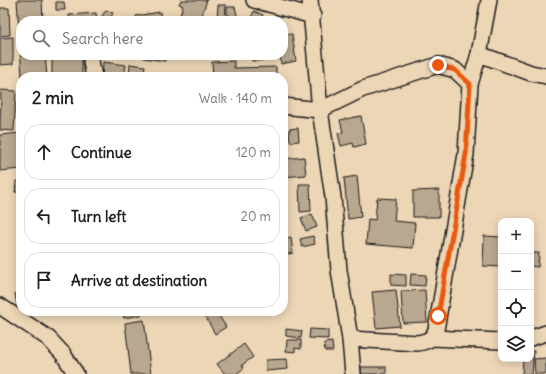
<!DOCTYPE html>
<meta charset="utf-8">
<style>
body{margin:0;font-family:Delius,sans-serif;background:#f6f6f6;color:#202124}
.controls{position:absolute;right:12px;bottom:12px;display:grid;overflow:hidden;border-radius:8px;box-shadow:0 2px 10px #0003}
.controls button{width:36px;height:36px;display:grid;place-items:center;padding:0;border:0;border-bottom:1px solid #e0e0e0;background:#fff;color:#202124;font:20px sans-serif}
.stop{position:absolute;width:12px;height:12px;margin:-9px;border:3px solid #ea580c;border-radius:50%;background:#fff}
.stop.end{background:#ea580c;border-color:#fff;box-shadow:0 1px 4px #0008}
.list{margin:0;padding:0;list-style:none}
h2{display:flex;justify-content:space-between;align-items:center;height:52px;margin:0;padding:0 16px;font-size:17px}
h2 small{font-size:13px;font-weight:400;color:#757577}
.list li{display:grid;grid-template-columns:26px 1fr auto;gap:12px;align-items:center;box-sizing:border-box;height:56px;margin:0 8px 8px;padding:0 8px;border:1px solid #e0e0e0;border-radius:16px}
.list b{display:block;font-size:15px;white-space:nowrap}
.list em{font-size:13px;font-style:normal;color:#757577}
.icon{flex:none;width:22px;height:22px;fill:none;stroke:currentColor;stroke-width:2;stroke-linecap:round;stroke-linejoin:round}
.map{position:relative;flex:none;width:546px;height:374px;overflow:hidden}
.search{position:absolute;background:#fff;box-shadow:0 2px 10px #0003;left:16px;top:16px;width:272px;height:44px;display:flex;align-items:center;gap:10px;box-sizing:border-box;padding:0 14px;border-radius:16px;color:#757577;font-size:15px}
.panel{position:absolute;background:#fff;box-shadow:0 2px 10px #0003;left:16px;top:72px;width:272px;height:244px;border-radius:16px}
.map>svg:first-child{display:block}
.building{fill:#b9a890;stroke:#1c1c1c}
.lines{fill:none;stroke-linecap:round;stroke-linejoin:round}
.minor-casing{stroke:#1c1c1c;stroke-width:18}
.minor{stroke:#edd6b6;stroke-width:15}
.route{stroke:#ea580c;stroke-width:5}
</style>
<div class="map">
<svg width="546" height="374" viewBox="0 0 546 374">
<rect width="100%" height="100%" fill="#edd6b6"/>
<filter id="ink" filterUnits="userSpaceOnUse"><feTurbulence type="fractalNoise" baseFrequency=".025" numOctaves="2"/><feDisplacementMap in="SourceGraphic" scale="8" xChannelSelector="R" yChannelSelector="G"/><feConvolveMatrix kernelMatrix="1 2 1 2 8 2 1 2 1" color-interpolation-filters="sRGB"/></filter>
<g filter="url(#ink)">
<g class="building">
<path d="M17,0H42L43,21H21V55H45L47,77H22Z"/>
<path d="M181,0H207L200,21L180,15L183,6L179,4Z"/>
<path d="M56,2H64L65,10H56Z"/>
<path d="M218,5H226L225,21H217Z"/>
<path d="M227,7H235L238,19L230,20L229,15H227Z"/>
<path d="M0,8H9L10,35L0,36Z"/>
<path d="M106,10L113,13L109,21H104L105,18L102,16Z"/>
<path d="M254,11L263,15L260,21L251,18Z"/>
<path d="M160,12L161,21H137L136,16Z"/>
<path d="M96,13L97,21H70L69,15Z"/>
<path d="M292,34L296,61L281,64L280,55H283V35Z"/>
<path d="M13,37V64L0,65V38Z"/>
<rect x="52" y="55" width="30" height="22"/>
<path d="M145,55H165V61L144,58Z"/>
<path d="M252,55H270L271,60L252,61Z"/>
<path d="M234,61V68L276,67V77H213L212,62Z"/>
<path d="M103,62L126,65L124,77H102Z"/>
<path d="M130,64L145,66L143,77L129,75Z"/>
<path d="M1,90L16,91L14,131L0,130Z"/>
<path d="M361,116L366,144L354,147L353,143L341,146L338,133L343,132L340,120Z"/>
<path d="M298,128L299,141L290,142L289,129Z"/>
<path d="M21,133V169L0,171V135Z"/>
<path d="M304,157L306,175L283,177V159Z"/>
<path d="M357,176L361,217L348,219L344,178Z"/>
<path d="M16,181L21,182V192H15Z"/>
<path d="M299,184H310L311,211L300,212Z"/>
<path d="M439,190V217H413V191Z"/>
<path d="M377,198L396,199L394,221L415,223L413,248L366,244L368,219L375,220Z"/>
<path d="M312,214L317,227L306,231L301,218Z"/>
<path d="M531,225H533L532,247H531Z"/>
<path d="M313,236L315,244L302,247L300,239Z"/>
<path d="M484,236L501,237V267L483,266Z"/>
<path d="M291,237L293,253L283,255V239Z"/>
<path d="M531,253H539L538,267L531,266Z"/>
<path d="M391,274L406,275V286L391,285Z"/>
<path d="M411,274L426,275L425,286L410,285Z"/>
<path d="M396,290L400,326L376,328L372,292Z"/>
<path d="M425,290L427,322L403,323L401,291Z"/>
<path d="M21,292V311H32L18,313L15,293Z"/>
<path d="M122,311H141L142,315L124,318Z"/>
<path d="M205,311H216L226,327L215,334L203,312Z"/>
<path d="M144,320L151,374H131L125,323Z"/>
<path d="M286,329L302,331L301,338L286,336Z"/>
<path d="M310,329L328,330V339L309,338Z"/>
<path d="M287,340H301V349L295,348V352L286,351Z"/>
<path d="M332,342L333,351H325L324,343Z"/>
<path d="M244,344L253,357L242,365L244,368L236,374H225L217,364Z"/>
<path d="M531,351H534L532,374H522L523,359H531Z"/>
<path d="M546,358V374H535L534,359Z"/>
<path d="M287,359L288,369L266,371V360Z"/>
<rect x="361" y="367" width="25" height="7"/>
</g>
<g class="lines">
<defs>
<g id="minor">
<path d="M254,0L313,16"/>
<path d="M310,0L320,110L333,197L339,270L350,339L353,374"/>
<path d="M479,54L531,73L546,76"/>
<path d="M91,61L94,77"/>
<path d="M283,106L320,110L363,89L438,65L455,70L470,84"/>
<path d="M0,306L48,338L63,354L76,374"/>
<path d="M432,338L501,341"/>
<path d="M531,338L546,333"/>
<path d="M350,339L418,343C429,341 432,339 436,330L466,154L470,84L479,54L489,0"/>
</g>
</defs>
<use href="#minor" class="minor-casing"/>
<use href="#minor" class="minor"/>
</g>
</g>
<g class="lines" filter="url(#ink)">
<path class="route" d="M438,65L455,70L470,84L466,154L438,316"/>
</g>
</svg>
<div class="controls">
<button>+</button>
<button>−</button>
<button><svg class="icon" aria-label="locate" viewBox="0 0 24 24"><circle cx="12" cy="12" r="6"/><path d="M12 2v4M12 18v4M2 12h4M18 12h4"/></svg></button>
<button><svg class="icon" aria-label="layers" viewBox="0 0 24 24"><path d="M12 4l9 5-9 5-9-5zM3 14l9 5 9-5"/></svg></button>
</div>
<div class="stop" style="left:438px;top:316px"></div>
<div class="stop end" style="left:438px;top:65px"></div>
<div class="search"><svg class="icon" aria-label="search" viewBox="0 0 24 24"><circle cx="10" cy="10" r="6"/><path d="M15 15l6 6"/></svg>Search here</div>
<section class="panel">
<h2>2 min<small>Walk · 140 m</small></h2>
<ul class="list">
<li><svg class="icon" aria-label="ahead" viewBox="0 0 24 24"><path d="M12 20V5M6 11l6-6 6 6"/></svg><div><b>Continue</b></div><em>120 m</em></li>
<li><svg class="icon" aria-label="left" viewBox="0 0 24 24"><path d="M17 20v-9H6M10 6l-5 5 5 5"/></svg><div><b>Turn left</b></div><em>20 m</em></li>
<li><svg class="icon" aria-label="arrive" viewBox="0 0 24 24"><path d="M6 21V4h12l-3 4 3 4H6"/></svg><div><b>Arrive at destination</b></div></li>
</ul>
</section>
</div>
